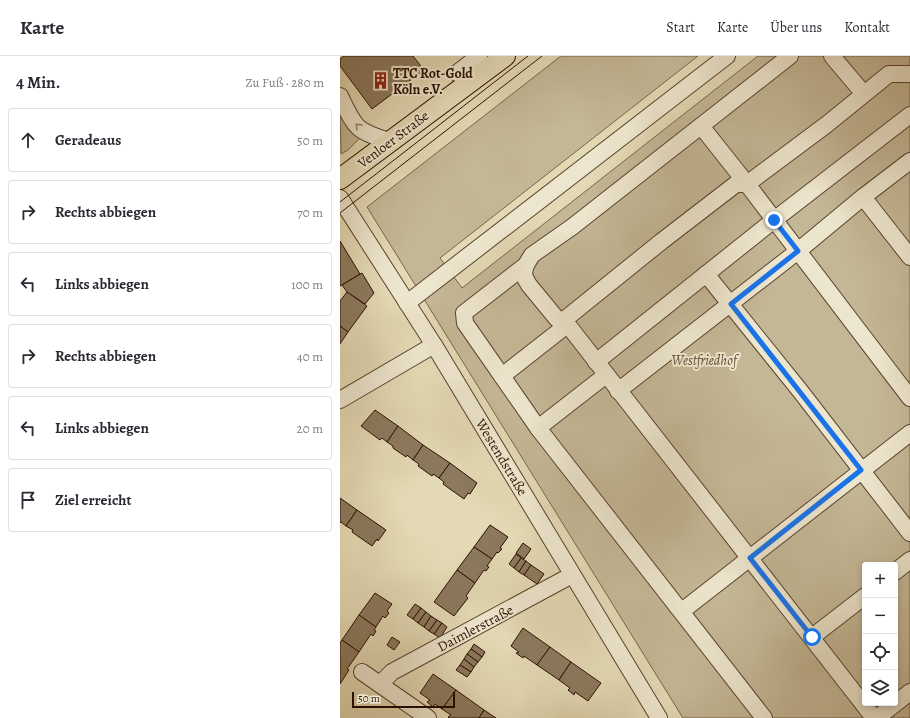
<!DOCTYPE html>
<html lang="de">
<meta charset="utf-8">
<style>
body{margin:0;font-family:Alegreya,serif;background:#f2f2f3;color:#2b2b33}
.controls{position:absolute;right:12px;bottom:12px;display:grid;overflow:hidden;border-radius:4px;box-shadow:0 2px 6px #0003}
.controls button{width:36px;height:36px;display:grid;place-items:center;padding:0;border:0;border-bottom:1px solid #e1e1e2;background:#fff;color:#2b2b33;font:20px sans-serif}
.scale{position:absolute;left:12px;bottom:10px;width:103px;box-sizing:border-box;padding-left:4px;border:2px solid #2d1001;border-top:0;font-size:11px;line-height:14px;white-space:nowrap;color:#2d1001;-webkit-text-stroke:3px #ede6ce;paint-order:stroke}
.stop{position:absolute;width:12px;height:12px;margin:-9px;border:3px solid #1a73e8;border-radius:50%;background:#fff}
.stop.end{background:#1a73e8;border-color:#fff;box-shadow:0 1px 4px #0008}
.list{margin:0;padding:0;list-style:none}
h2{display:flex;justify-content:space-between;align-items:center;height:52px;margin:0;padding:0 16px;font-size:17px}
h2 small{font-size:13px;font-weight:400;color:#7c7c81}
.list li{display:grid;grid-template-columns:26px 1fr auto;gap:12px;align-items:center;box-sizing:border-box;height:64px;margin:0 8px 8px;padding:0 8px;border:1px solid #e1e1e2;border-radius:4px}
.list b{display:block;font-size:15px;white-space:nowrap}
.list em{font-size:13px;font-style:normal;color:#7c7c81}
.icon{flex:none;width:22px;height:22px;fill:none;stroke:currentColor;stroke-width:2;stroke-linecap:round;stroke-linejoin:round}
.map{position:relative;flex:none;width:570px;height:662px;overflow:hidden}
header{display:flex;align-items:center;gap:24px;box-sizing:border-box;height:56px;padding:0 20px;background:#fff;border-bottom:1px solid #e1e1e2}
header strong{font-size:19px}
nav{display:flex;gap:22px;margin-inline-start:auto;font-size:14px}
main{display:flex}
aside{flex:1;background:#fff}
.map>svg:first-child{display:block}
.green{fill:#c4b796;stroke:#78644c;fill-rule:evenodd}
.building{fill:#8c795e;stroke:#2d1001}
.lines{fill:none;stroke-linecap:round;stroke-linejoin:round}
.minor-casing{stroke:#5a422e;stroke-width:18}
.major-casing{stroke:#2d1001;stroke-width:22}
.minor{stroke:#ede6ce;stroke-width:16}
.major{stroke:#e3d9b4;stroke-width:20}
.tram{stroke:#2d1001;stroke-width:1}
.oneway{stroke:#978672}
.route{stroke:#1a73e8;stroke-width:5}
.labels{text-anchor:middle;stroke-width:4;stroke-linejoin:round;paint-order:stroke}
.poi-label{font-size:14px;font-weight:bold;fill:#2d1001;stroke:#ede6ce;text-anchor:start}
.street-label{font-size:14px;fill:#2d1001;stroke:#ede6ce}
.park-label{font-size:14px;font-style:italic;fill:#624a35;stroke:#ede6ce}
</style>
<header>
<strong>Karte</strong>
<nav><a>Start</a><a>Karte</a><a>Über uns</a><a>Kontakt</a></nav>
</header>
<main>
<aside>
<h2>4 Min.<small>Zu Fuß · 280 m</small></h2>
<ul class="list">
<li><svg class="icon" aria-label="ahead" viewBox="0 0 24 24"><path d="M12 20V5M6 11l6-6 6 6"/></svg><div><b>Geradeaus</b></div><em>50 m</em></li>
<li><svg class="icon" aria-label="right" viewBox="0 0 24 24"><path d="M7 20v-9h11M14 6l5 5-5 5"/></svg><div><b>Rechts abbiegen</b></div><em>70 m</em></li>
<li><svg class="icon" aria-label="left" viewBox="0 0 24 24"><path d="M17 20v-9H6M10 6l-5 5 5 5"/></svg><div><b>Links abbiegen</b></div><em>100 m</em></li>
<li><svg class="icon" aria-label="right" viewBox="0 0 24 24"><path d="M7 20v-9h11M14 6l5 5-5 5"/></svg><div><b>Rechts abbiegen</b></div><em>40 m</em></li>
<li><svg class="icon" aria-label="left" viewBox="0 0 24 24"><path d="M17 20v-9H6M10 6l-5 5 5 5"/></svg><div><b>Links abbiegen</b></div><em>20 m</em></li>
<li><svg class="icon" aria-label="arrive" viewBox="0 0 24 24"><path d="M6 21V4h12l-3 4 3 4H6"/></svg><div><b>Ziel erreicht</b></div></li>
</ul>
</aside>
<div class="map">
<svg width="570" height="662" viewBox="0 0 570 662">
<rect width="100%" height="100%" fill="#e3d9b4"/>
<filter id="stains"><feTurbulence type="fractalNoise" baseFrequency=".005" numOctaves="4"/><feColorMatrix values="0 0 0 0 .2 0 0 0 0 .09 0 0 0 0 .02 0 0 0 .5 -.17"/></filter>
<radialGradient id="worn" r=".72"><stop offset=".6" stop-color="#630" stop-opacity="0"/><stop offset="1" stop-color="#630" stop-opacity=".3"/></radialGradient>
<g class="green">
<path d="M221,0H358L100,202L122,232L418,0H570V662H343L27,151ZM525,509H555V647H525Z"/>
<path d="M0,53L21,81L8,94L1,98Z"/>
</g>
<g class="building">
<path d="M4,0H73L84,14L32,53L0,10V3Z"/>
<path d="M0,185L20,218L0,230Z"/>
<path d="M22,217L34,237L25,248L7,236L2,229Z"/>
<path d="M7,236L27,250L8,276L0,270V245Z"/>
<path d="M0,270L8,276L0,288Z"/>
<path d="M35,354L58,370L47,386L42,382L40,384L21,370Z"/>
<path d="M58,370L83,389L73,404L67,399L66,401L53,392V390L47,386Z"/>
<path d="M83,389L110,407L99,422L93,418L92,420L78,410L79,408L73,404Z"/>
<path d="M110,407L137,427L130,438L128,437L124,443L103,428L104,426L99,422Z"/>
<path d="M0,442L17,454L6,470L1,466L0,467Z"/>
<path d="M17,454L46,474L38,485L37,483L32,490L12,476L13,474L6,470Z"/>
<path d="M150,469L168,481L160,492L162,493L158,497L157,496L152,503L134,491Z"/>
<path d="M183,487L191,493L184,503L176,497Z"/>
<path d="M134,491L152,503L147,510L149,511L146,515L144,514L135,527L117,514Z"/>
<path d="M176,498L181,502L174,512L169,508Z"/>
<path d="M181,502L186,505L179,516L174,512Z"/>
<path d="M186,505L191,509L184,519L179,516Z"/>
<path d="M191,509L204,518L197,528L184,519Z"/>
<path d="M117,514L135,527L126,540L128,542L114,560L94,546Z"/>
<path d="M35,537L52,548L47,555L49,557L45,562L43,560L36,571L19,559Z"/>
<path d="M75,548L81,552L73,563L67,559Z"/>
<path d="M81,552L86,556L78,567L73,563Z"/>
<path d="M86,556L91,560L84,571L78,567Z"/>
<path d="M19,559L36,571L34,574L36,575L33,580L31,578L19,596L2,584Z"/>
<path d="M91,560L97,564L89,575L84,571Z"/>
<path d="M97,564L102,567L94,578L89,575Z"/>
<path d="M102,567L107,571L100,582L94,578Z"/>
<path d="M183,572L210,591L197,609L184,600L183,602L176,597L179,596L171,590Z"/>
<path d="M52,581L60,586L54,594L47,589Z"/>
<path d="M2,584L19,596L7,613L9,614L0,628V587Z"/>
<path d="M134,588L145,596L142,601L131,593Z"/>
<path d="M210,591L231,606L219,624L197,609Z"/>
<path d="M131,593L142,601L138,606L127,598Z"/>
<path d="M127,598L138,606L134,611L124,603Z"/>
<path d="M124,603L134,611L131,616L120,609Z"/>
<path d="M231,606L261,627L248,645L235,636L234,639L228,634L230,632L219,624Z"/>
<path d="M120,609L131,616L127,621L116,614Z"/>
<path d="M93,618L116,634L102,653L95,648L93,651L87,646L90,644L80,637Z"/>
<path d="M116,634L144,654L139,662H109L108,661L111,659L102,653Z"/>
<path d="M144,654L156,662H139Z"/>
</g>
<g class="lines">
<defs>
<g id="minor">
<path d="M492,0L524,38"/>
<path d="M117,17L139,0"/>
<path d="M0,40C15,71 15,75 49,85"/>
<path d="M361,70L407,128L570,342"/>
<path d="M523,141L570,201"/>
<path d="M0,142L94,289L319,662"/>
<path d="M186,209L124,257L125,267L198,372"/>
<path d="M366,218L461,336L570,477"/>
<path d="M67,247L387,0"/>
<path d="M224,264L217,263L189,229L185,222L184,216L186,209L192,199L232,171L450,0"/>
<path d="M256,306L434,164L570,59"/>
<path d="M266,319L198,372L424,662"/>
<path d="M162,320L227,269"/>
<path d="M278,335L458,195L523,141L570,105"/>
<path d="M0,344L94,289"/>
<path d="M555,516L570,504"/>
<path d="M342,555L570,377"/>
<path d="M472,581L525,540"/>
<path d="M22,616L88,662"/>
<path d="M40,628L52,616L232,519"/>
<path d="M534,662L224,264L322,185L396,128H407L486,69L549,18H570"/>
<path d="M537,662L570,636"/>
</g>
<path id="major" d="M0,123L165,0"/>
</defs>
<use href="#minor" class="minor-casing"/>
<use href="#major" class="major-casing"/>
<use href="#minor" class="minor"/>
<use href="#major" class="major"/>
<g class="tram">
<path d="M0,146L188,0"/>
<path d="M0,157L202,0"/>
</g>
</g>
<defs><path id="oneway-chevron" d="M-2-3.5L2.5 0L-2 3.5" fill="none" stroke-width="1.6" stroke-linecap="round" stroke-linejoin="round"/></defs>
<use class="oneway" href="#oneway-chevron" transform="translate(18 70) rotate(-136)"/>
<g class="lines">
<path class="route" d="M434,164L458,195L391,248L521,414L410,502L472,581"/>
</g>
<defs>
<symbol id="building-bare" viewBox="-9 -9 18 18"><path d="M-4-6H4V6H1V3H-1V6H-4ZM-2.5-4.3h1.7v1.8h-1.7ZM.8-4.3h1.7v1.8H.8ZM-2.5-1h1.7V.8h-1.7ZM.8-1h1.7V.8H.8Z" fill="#8f2418" stroke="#ede6ce" stroke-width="2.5" paint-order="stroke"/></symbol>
</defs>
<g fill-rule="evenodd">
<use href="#building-bare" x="28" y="12" width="25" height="25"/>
</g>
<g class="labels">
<g class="poi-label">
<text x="53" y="22">TTC Rot-Gold<tspan x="53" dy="16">Köln e.V.</tspan></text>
</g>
<g class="street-label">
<text transform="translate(53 83) rotate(-37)" y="5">Venloer Straße</text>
<text transform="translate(162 401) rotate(59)" y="5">Westendstraße</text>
<text transform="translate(135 572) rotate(-28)" y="5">Daimlerstraße</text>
</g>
<g class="park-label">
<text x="364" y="309">Westfriedhof</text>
</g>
</g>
<rect width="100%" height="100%" filter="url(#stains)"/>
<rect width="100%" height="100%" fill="url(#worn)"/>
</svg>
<div class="controls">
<button>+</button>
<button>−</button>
<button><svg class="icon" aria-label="locate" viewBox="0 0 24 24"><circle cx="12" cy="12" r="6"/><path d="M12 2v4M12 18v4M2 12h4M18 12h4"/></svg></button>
<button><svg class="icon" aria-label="layers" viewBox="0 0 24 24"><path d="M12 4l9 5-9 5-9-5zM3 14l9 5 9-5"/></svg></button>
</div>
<div class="scale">50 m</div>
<div class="stop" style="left:472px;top:581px"></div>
<div class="stop end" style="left:434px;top:164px"></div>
</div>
</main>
